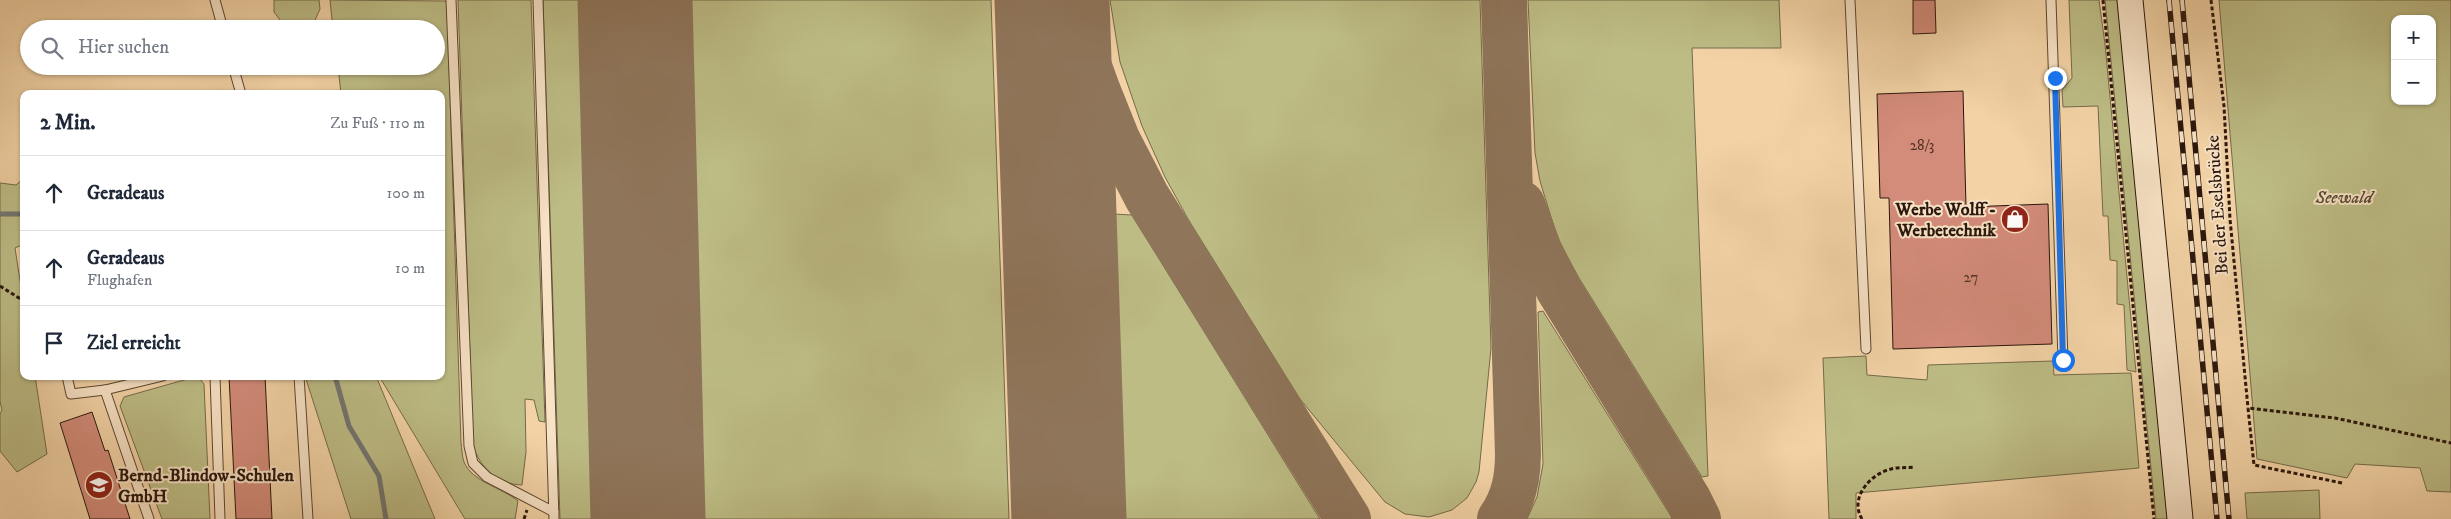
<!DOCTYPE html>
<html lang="de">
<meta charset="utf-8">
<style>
body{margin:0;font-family:"IM FELL DW Pica",serif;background:#f2f2f3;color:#1f2937}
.controls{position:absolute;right:15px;top:15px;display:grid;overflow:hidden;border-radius:10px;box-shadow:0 1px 4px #0004}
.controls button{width:45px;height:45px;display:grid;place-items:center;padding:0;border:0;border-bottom:1px solid #e0e1e3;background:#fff;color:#1f2937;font:25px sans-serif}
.stop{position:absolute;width:15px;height:15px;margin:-11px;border:4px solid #1a73e8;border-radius:50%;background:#fff}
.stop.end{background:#1a73e8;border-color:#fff;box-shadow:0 1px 5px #0008}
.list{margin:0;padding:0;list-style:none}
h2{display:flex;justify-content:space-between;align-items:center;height:65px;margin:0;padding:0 20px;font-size:21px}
h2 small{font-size:16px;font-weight:400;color:#747a83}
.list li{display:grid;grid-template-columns:32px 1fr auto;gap:15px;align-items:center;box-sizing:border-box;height:75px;padding:0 20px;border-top:1px solid #e0e1e3}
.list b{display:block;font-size:19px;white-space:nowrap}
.list p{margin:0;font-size:16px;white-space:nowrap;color:#747a83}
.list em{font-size:16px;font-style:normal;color:#747a83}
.icon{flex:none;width:28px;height:28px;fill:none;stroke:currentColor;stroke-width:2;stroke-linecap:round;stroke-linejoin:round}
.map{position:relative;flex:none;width:2451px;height:519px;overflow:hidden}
.search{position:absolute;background:#fff;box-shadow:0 1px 4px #0004;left:20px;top:20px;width:425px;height:55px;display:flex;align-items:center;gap:12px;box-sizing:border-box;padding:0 18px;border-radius:28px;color:#747a83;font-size:19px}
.panel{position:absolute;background:#fff;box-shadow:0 1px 4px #0004;left:20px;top:90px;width:425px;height:290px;border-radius:10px}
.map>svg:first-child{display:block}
.green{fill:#bdbc85;stroke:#746a49;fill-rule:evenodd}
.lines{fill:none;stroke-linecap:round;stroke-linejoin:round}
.stream{stroke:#727571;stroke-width:5}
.taxiway{stroke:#8f755a;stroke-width:46}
.runway{stroke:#8f755a;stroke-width:115}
.building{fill:#d38b7a;stroke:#2b170d}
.lane-casing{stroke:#5d4633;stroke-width:11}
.secondary-casing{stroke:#2b170d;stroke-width:27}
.path{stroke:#2b170d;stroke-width:3;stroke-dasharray:4 2.5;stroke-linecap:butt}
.lane{stroke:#f7e2c5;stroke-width:9}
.secondary{stroke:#f7e2c5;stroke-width:25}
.rail-casing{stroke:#2b170d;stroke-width:5.5}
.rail{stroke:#f7e2c5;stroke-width:4;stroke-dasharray:11;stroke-linecap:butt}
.route{stroke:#1a73e8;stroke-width:6}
.labels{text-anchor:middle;stroke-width:4;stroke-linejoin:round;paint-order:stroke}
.number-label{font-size:15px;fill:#553428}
.park-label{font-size:18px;font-style:italic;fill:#574931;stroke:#f7e2c5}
.street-label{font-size:18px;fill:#2b170d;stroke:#f7e2c5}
.poi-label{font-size:18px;font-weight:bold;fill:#2b170d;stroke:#f7e2c5;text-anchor:end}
</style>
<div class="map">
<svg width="2451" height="519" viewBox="0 0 2451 519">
<rect width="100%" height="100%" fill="#f3d3a6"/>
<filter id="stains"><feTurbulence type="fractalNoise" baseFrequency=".004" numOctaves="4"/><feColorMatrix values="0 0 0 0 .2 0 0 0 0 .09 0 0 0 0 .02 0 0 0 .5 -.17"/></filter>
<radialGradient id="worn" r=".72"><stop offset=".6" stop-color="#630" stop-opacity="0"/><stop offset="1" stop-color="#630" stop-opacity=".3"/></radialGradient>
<g class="green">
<path d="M274,0H319L320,9L311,29H287L274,12Z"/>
<path d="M330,0L447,1L461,443C462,449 462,457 464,462C472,482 503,488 518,501L515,519H465L379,376H441V94H341L338,66H436V29H333Z"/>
<path d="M458,0H531L545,422L539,421L534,400L525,399L526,452L522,485C496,484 481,468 473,446Z"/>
<path d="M543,0H991L1009,519H560Z"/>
<path d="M1110,0H1480L1491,348L1479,472L1476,482L1467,498L1452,510L1429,517L1405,514L1385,502L1300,399L1188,219L1165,177L1142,126L1120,62Z"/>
<path d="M1528,0H1779L1781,48H1692L1708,476L1702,477L1579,278L1558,240L1540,181L1535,153Z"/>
<path d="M2069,0H2099L2105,44L2136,372L2127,370L2124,305L2117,304V261L2110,260L2108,216H2103L2098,106L2063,107L2062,90L2072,78Z"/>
<path d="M2105,0H2122L2173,519H2156Z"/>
<path d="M2219,0H2451V492L2427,491L2420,468L2355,464L2347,478L2257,459ZM2395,19H2432V101H2395Z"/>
<path d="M24,178V244L15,248L24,306V376H35L47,454L17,472L0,451V414L2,410L0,401V183L16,185Z"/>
<path d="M1113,214L1132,215L1320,519H1123Z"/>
<path d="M1543,311L1671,516L1672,519H1527L1537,497L1543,464L1538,312Z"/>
<path d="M1866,356L1867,375L1927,380L1928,365L2053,361L2054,375L2131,373L2139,468L1856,493V519H1829L1823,358Z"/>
<path d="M305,376H376L435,519H351Z"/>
<path d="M191,378H199L204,384L210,519H162L120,406L124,397Z"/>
<path d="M2319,490L2320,519H2247L2245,493Z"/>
</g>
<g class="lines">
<g class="stream">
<path d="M0,214H24"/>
<path d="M335,376L349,426L379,476L386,519"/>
</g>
<g class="taxiway">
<path d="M1069,0L1084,53L1097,89L1117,139L1147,197L1348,519"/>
<path d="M1522,204L1539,250L1559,290L1688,499L1698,519"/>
<path d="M1500,519C1514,499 1518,478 1518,454L1504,0"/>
</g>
<g class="runway">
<path d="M635,0L648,519"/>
<path d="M1052,0L1069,519"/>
</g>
</g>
<g class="building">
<path d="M1913,0H1935L1936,33L1913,34Z"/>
<path d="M1963,91L1966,207L2048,204L2052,344L1893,349L1889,198H1880L1877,94Z"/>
<path d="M229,376H265L272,519H236Z"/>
<path d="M92,412L105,451L108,450L130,519H90L60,423Z"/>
</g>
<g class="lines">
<defs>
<g id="lane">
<path d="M215,0L223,29"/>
<path d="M451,0L469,446L473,463L487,477L554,512"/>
<path d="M538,0L554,519"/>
<path d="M1850,0L1866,349"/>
<path d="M2051,0L2063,360"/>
<path d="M233,66L241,94"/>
<path d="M67,376L71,394L105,390"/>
<path d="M215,376L220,519"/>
<path d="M299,376L308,519"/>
<path d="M149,519L105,390L163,376"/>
</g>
<path id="secondary" d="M2130,0L2180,519"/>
</defs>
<use href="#lane" class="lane-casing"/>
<use href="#secondary" class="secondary-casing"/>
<g class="path">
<path d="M2103,0L2154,519"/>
<path d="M2211,0L2224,106L2230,219L2248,408"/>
<path d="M0,286L19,298L24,297"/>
<path d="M2342,483L2254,465L2248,408L2335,418L2451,443"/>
<path d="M524,519L527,510"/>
<path d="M1862,519C1849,498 1870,474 1891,469C1898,467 1907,468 1915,467"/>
</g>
<use href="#lane" class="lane"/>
<use href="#secondary" class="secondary"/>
<defs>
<g id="rail">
<path d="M2169,0L2217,519"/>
<path d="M2182,0L2229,519"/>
</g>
</defs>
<use href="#rail" class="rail-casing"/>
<use href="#rail" class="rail"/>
</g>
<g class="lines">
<path class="route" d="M2055,78L2063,360"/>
</g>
<defs>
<symbol id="shop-disc" viewBox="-11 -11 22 22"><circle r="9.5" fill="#8f2418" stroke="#f7e2c5"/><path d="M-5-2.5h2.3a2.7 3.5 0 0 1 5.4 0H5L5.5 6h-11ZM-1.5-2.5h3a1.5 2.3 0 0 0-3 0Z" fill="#fff"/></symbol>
<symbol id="university-disc" viewBox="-11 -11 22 22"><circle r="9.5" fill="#8f2418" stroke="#f7e2c5"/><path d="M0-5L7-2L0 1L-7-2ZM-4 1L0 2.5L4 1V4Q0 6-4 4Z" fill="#fff"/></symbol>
</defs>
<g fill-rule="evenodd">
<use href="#shop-disc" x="1999" y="203" width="32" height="32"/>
<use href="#university-disc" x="83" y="469" width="32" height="32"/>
</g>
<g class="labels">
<g class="number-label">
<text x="1922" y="150">28/3</text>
<text x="1971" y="282">27</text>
</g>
<g class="park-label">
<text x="2344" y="203">Seewald</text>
</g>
<g class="street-label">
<text transform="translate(2217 205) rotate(-94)" y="6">Bei der Eselsbrücke</text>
</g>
<g class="poi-label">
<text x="1996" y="215">Werbe Wolff -<tspan x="1996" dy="21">Werbetechnik</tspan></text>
<text x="118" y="481" text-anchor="start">Bernd-Blindow-Schulen<tspan x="118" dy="21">GmbH</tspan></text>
</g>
</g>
<rect width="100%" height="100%" filter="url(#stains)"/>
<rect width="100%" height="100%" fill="url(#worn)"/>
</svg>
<div class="controls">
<button>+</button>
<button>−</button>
</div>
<div class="stop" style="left:2063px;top:360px"></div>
<div class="stop end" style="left:2055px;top:78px"></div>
<div class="search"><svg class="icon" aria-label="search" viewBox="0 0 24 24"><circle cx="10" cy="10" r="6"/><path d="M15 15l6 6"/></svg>Hier suchen</div>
<section class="panel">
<h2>2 Min.<small>Zu Fuß · 110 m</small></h2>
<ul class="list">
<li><svg class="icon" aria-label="ahead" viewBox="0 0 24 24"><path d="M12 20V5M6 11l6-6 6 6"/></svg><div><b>Geradeaus</b></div><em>100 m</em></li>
<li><svg class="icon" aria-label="ahead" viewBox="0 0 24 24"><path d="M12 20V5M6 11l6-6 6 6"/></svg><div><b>Geradeaus</b><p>Flughafen</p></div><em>10 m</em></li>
<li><svg class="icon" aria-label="arrive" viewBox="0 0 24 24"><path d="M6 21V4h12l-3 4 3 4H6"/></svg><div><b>Ziel erreicht</b></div></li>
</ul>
</section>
</div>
